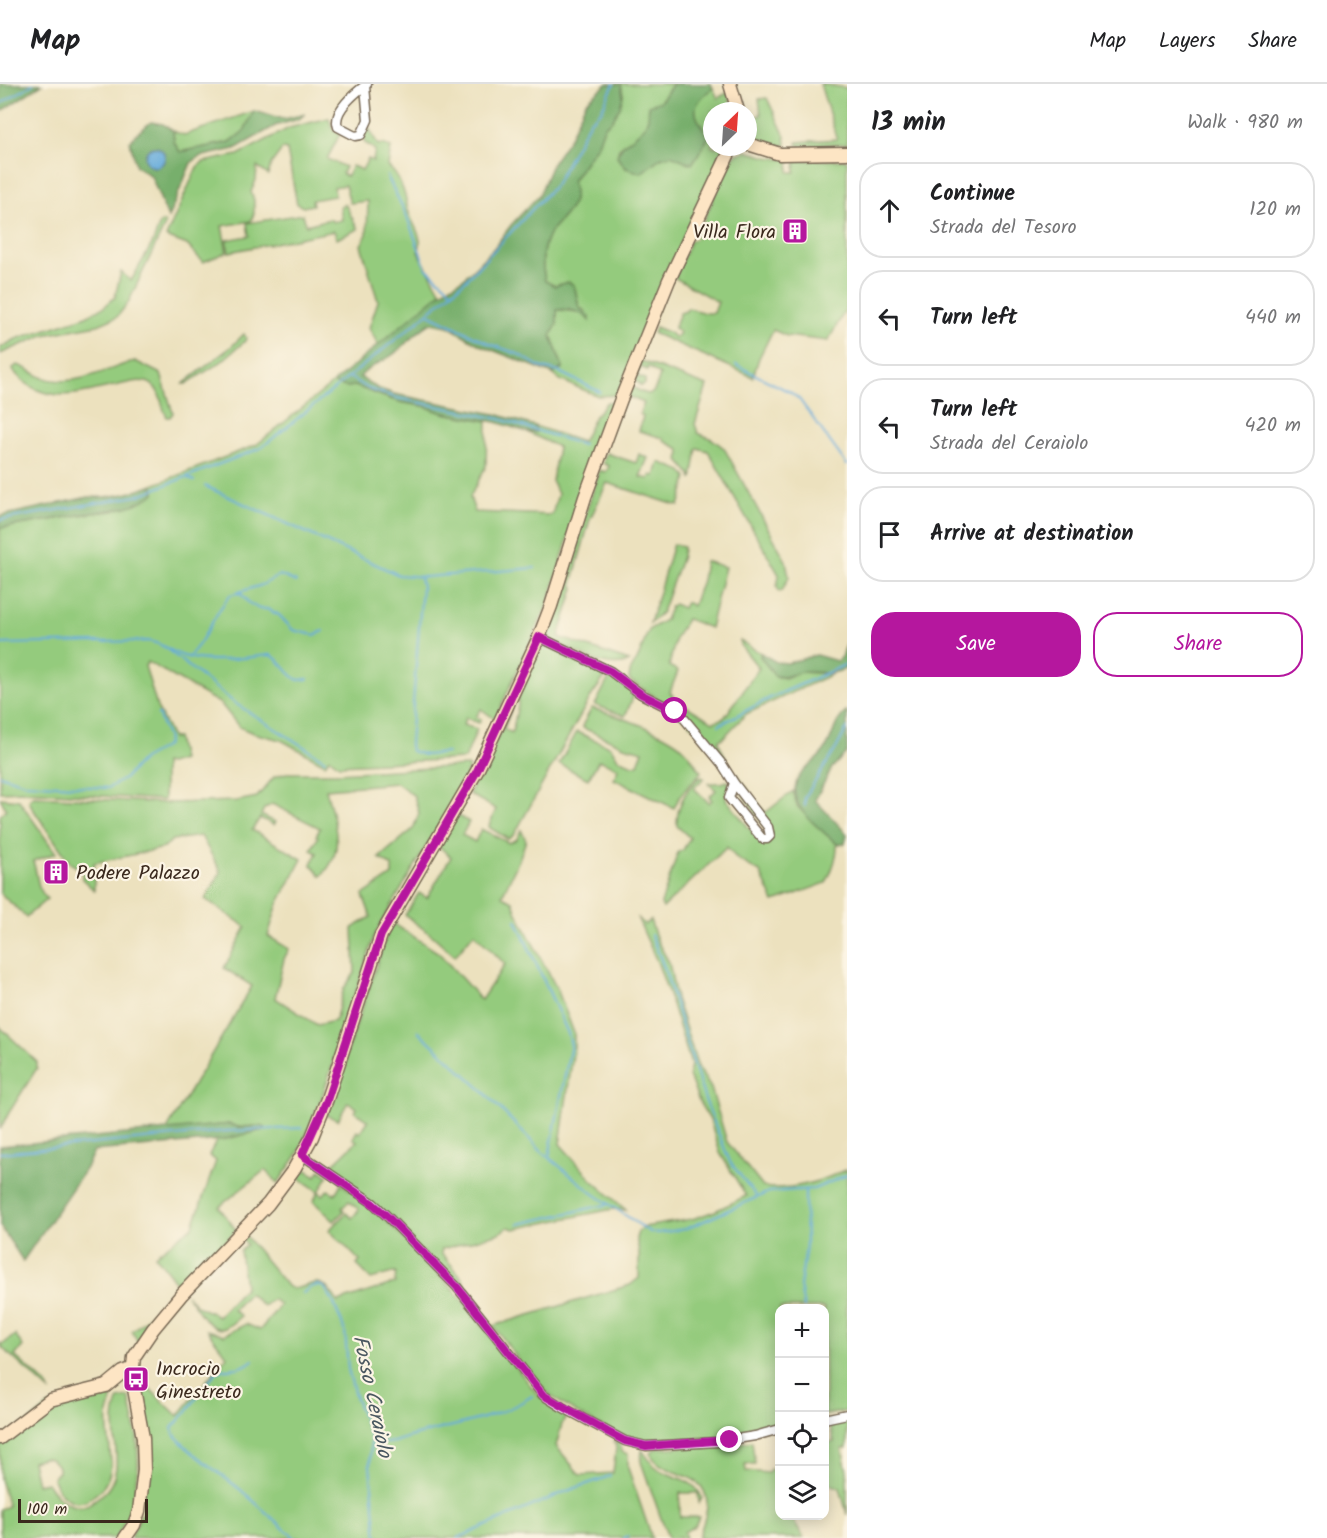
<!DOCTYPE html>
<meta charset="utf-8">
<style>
body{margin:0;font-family:Kalam,sans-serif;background:#f2f2f2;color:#202124}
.controls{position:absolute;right:18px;bottom:18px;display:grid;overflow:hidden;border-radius:12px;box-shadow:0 3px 15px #0003}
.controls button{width:54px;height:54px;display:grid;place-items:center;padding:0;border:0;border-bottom:2px solid #e0e0e0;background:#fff;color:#202124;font:30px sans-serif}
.compass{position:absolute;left:703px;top:18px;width:54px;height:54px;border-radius:50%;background:#fff;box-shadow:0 3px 15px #0003;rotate:25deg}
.scale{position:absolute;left:18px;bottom:15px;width:130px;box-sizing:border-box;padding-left:6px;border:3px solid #3b2a1e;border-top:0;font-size:16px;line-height:21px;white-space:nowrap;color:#3b2a1e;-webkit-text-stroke:4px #fcf5e5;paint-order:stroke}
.stop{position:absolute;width:18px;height:18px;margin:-14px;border:4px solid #b5179e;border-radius:50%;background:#fff}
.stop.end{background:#b5179e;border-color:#fff;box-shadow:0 2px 6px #0008}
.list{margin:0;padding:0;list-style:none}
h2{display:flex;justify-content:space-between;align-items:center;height:78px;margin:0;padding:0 24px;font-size:26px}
h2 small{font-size:20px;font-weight:400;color:#757577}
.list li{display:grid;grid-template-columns:39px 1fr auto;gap:18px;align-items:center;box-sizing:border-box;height:96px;margin:0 12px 12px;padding:0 12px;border:2px solid #e0e0e0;border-radius:24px}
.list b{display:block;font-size:22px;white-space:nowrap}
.list p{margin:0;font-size:20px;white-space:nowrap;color:#757577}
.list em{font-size:20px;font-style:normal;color:#757577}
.actions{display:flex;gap:12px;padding:18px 24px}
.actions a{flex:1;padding:14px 0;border:2px solid #b5179e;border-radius:24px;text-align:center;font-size:21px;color:#b5179e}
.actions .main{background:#b5179e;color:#fff}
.icon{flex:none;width:33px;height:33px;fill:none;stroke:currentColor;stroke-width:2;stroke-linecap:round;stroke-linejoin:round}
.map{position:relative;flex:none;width:847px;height:1454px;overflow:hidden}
header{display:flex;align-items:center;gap:36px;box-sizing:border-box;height:84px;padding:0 30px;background:#fff;border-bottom:2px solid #e0e0e0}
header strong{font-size:28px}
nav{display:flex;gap:33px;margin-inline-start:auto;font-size:21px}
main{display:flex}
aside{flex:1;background:#fff}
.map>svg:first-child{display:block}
.green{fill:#94cb7d;stroke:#687a4e;stroke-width:1.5;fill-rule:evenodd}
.forest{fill:#77af6c;stroke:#596c45;stroke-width:1.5}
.water{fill:#65abdb;stroke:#506a7c;stroke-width:1.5}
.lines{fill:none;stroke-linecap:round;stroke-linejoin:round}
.stream{stroke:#65abdb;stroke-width:2}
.street-casing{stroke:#796a56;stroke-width:11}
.secondary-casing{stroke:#796a56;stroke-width:15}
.street{stroke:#fff;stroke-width:8}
.secondary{stroke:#fde5c4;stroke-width:12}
.route{stroke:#b5179e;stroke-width:8}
.labels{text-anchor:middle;stroke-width:4.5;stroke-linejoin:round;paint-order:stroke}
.poi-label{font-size:20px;fill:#3b2a1e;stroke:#fcf5e5;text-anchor:start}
.water-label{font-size:21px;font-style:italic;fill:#4a5760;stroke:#fcf5e5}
</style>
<header>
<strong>Map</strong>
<nav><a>Map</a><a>Layers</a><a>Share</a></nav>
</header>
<main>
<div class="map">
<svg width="847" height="1454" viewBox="0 0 847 1454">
<rect width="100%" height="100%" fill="#fcf5e5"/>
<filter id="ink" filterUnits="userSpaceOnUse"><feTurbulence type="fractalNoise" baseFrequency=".0167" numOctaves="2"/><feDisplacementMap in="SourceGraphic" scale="12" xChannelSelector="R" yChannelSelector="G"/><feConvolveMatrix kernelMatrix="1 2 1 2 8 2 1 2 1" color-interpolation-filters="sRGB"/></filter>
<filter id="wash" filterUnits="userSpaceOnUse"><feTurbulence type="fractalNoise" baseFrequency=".008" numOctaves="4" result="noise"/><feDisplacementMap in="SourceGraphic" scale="24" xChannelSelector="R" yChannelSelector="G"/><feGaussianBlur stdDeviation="1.35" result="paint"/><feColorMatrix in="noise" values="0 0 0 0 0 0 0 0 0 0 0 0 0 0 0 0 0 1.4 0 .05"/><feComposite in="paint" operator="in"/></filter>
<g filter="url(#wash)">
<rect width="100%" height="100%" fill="#ece1be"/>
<g class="green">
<path d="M621,0H673L649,32L642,48L619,64L617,73L626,84L641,89L660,74L671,71L696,34L695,20L700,13L713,4L718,14L729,8L732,27H712V63H725L686,147L619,311L598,312L560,296L553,290L563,283L551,251L557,240V226L579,228L586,233L585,227L579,223L574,201L568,198L555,202L545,197C541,178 541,158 554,143C561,135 571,126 574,116C575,110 573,102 572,97L598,60L604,43L613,35L623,12Z"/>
<path d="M820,0L847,4V60L800,62L797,60V58L837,55Z"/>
<path d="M767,14L785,52L786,60L784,62L766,58L748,48V35L761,31L759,15Z"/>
<path d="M254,27L244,47L230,58L180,68L174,58L173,47L184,51Z"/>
<path d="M329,34L333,46L340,50L327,75L345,83L342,90L347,92L352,82L362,86L368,75L373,77L375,66L364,58V52L369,44L378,61L383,60L391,64L388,82C397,90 403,103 406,115C407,120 407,124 409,129C413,141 425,155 418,168L441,208L379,262L369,244L378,217L361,161L367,150L368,117L350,119L345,101L334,103L335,112L312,116L313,121L303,123L297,120L287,66L282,65L271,80L268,91L257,83L256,96L251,108L254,116V129L251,137L222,142L227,168L203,178L187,161L166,153L197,83L203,78L238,71L289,44Z"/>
<path d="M746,67L767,73L789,76V88H795L796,76H847V223L828,257L787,252L773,246L759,274L753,293L653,249L655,243L670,249L675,254L680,249L674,244L680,229L686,227L688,224L705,229H714L718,218L675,194L690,157L695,155L697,152L730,76L737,70Z"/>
<path d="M345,120L358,145L337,155L334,147L229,168L226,156L249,152L247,139L303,130L306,141L331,135L332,138L342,136L340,123Z"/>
<path d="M164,138L165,141L128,219L117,233L98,241L44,251L0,270V264L16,255L84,233L104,223L115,213L121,188L131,197L153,158L160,139Z"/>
<path d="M244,250L246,254L245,257L221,278L186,300H183L232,262Z"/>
<path d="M135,277L161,290L173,329L170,333H167C161,323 161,306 151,300C145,296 134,297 128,299C85,307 44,327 12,285L17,281C28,283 36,293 47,295C78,302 106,285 135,277Z"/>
<path d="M641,277L707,302L695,340L698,349L712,355L724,364L786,477L789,493L782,507H779L777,503L779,491L708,367L697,364L692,396L691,391L679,377L680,365L664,357L663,354L639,347L643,332L640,330L644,319L627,312L629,305L634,304C653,315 654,311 660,291L648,283L647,286L641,283L637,292L645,295V300L641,302L634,295Z"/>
<path d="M333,299L346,303L355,302L399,318L424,322L443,329L487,337L486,382L470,413L475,428L552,431L558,410L552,397L558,363L527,348H535V342L582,358L595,332L607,318H616L607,343L596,363L548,520L495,635L481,625L476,633L481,636L479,639L466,634L463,641L477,645L465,675L339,681L330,674L325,680L281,656L253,649L239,643L221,620L148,578L145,582L157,623L172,654H177L182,676L169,680L164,679V716L23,707L0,708V444L93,429L114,427L155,409L153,401L256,361Z"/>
<path d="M606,369L636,379L639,370L648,374L640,393L649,395L651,391L655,392L659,378L682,387L687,394L679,422L607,399L590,435L572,499L574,504L559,553L629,577C608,590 567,563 547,553L548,544L600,386L605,388L608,385L609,382L603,379Z"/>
<path d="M673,460L683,463L682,472L662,528L650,539Z"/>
<path d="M705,477L725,483L710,544L687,535L676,553L669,582L678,587L670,608L676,616L713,638L724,634L759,584L740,561V557L761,569L760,572L775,592L785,594L800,588L832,590L746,630L723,654L718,657L732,688L683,631L629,596L630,588L639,572L647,550L650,545L665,536L671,522L674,520L683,524L686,518L693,522L702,496Z"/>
<path d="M543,559L607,590L590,614L514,751L508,755L490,744L489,742L496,725L469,710L513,622L504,645L512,649L518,621V610Z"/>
<path d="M610,592L635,609L625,632L595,621Z"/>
<path d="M592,624C618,633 670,648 687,668C692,674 696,682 701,688L680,712L674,724L614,695L618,684L599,676L588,695L559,680L577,648L611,663L618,675L633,681L638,680L643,667L624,662L583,644V640Z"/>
<path d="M468,682L469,683L466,690L468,692L380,841L374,853L321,1016L298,1070L278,1099L265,1086L219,1123L236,1146L138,1258L132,1247L181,1205L155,1171L193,1142L216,1077L209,1071L217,1056L263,1046V1042L238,1043L230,1040L166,1047L252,902L224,884L246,843L205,815L221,788L201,752L172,756L164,764L94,779V806L82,795V786L70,779L33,725L29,717L31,713L34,712L169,719L237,717L257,713L274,693L286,689H337ZM397,699L414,712L419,729L413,745L379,774L392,782V791L363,811L371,833L353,844L355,889L344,904L335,937L317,941L275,914L284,875L289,865L268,852L277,822L302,775L252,746L260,734L274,741L275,738L261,731L264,725L272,720L320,744L316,752L318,753L311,766L317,769L311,780L321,792C348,766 333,736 326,705Z"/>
<path d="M737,690L765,729L793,707L797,722L837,760C838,773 832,787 826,799L774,818L760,788L737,775L727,763L663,824L661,820L678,768L683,766L690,754L677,742C676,723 686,705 700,693L704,694L694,704L709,719L712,716L709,713L716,706L708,699H721L728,697L730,703L726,710V715L757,754L772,753L733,695Z"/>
<path d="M0,714L19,716L56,769L33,777C39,794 35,802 47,815L26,833L0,809V732L6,725Z"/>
<path d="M457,731L469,738L462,751L475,758L481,745L509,759L517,755L521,746L526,756L519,776L502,812L513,817L516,827L558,907L574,949V963L560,1060L592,1096L626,1126L613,1125L514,1145L508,1143L500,1149L442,1165L441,1169L459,1190L481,1226L459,1200L328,1085L357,1057L353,1054L357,1047L360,1049L368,1037L355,1028L357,1024L348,1018L338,1036L326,1031L391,838L439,869L481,916L505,880L474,849L455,872L434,853L405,831L419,809L427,814L451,773L436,760Z"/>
<path d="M637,833L645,841L650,836L658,859L669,878L676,914L698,983L711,1004L727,1058L763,1103C790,1107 824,1097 847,1085V1327L825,1331L824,1224H780L779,1341C736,1353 688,1363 643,1357C617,1354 569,1326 549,1310C529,1295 510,1262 493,1242L630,1201L639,1194V1167L636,1154L638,1148L644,1143L692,1135L715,1127L746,1112L720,1069L710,1036L699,1018L689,992L691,980L669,911L658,880Z"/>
<path d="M0,943L37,978V984L10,1027L0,1046Z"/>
<path d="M304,1076L307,1078L304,1085L316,1092L320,1086L328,1092L319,1108L323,1111L328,1106L335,1110L341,1100L372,1122L454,1206L539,1312L568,1330L562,1340L556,1362L580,1391L613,1389L616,1364L614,1357L621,1361L622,1368L628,1370V1384L652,1454H130L143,1426L137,1287L152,1307L178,1332L227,1272L207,1246L224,1251L246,1240L260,1246L280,1221L273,1215L263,1222L249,1209L233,1226L241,1232C236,1236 231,1241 225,1244C210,1250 195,1221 187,1211L197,1222L218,1232L245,1203L240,1167L247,1161L241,1153L244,1150L288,1203C312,1209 315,1182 338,1218L395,1199L396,1188L371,1195L357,1181L360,1177L329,1146L346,1129L352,1134L359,1126L349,1117L342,1124L344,1127L334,1137L313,1117L319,1108L295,1091Z"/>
<path d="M15,1251L23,1262L15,1272L47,1301L51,1308L0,1262V1259L2,1261Z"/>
<path d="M109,1305L113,1312C112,1318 109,1324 108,1330C104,1360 125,1391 92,1413C86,1417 78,1420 70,1416C61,1412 56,1404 53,1395L58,1388V1383C51,1371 44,1373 32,1377L37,1400L47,1398C52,1406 57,1413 65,1418C74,1423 84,1424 92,1418C96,1414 103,1411 107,1406C128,1381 105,1344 119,1315L129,1313L137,1353L138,1381L133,1422L117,1452L116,1454H0V1425L8,1422L0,1395V1363L48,1322Z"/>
<path d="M847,1333V1364L842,1365L847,1387V1431L840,1404L825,1398L824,1340L828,1359L834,1358L829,1337Z"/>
<path d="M752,1357L755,1380H745L746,1387L768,1389L770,1385L779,1387L780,1432H793L795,1440L804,1454H698C702,1443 708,1429 707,1418C704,1384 663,1395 650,1369L657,1364L720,1362Z"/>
<path d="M642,1366C647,1372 651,1381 658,1385C674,1395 695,1394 702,1414L699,1419L698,1409H680V1433H699L695,1442L684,1448L686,1454H668L641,1378Z"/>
</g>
<g class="forest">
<path d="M0,0H42L0,28Z"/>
<path d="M607,0H621L623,12L620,23L613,35L604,43L598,60L572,97C573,102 575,110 574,116C571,126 561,135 554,143C541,158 541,178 545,197L555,202L568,198L574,201L579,223L590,233V237C581,227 570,224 557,226V240L551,252L563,284L553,290L480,261L448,242L431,239C415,248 405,262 391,272C381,279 367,283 360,293L377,304L394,310L495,330L535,342L536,348H527L496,338L443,329L424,322L399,318L355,302L346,303L333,299L441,208L463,195L494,164L511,141L539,111L553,78L569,55L586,18Z"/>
<path d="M673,0H711L713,4C688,22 693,30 709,53L692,80L671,71L660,74L641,89L626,84L617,73C623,49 653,54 648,21L661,17Z"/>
<path d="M254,27L284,35L305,30L299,35L275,42L235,65L199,73L191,79L168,134L151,92L136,82L130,58L136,50L151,38L163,40L173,47L174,58L180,68L230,58L244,47Z"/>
<path d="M153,401L155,409C133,426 110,426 84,430C56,435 28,440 0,444V432L88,413C111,415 132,409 153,401Z"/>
<path d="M847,560V584C828,593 823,587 804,588C791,589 789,595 775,592L760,572L761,569L776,578L788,579L816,571L837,577L841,573Z"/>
<path d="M847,627V668L832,684L815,716L847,750L845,760H837C817,741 780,719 801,690C808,682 818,675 824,667C834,653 833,638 847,627Z"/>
<path d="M230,1040L238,1043L263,1042L265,1044L263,1046L222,1056L94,1067L86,1084L23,1177L0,1142V1062Z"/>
</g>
<circle class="water" cx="155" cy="73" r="10"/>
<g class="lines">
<g class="stream">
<path d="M0,20L33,0"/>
<path d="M387,92L406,130L426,184L453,208"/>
<path d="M429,230L490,260L518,270L540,283L559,288L600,308"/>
<path d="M736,281L790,308L799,315L847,381"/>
<path d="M349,293L369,305L397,314L500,335L583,361"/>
<path d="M186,393L194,397"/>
<path d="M205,402L399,491L425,493L535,484"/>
<path d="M0,436L137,412L261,364L422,234L466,196L555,101L590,37L601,27L614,0"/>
<path d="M420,493L422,503L410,660L411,667L425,671L447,669"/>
<path d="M239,508L262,501L280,491L296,498"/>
<path d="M0,560L148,557C163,559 173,570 187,573C213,580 244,573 271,571C282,577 286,589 298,596L308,595"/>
<path d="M163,562L236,620L325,676"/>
<path d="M189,573L200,559L220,525L230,511L237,509L241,510L249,519L259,525H267L279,531L293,546L314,551L324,547"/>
<path d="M719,641L770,614L847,580"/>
<path d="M0,691L25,699L108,704L124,695L143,675L166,662L168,655L158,630"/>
<path d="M805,722V713L836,665L847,644"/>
<path d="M516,836L568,949L571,961L549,1072"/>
<path d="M651,851L664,883L704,1013L730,1078L757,1113"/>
<path d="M418,947L482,1006L542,1068L594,1110L650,1148L658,1149L686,1145L769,1108L814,1105L847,1091"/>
<path d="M0,1069L226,1047L302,1044"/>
<path d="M518,1140L609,1120"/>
<path d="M303,1209L311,1203L318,1201L324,1203L332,1215L345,1247L348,1285L356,1315L371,1354L370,1381L377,1454"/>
<path d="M804,1224L800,1202L806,1161L805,1106"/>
<path d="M253,1276C238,1289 231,1281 216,1288L187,1327L172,1344C175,1361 228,1394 243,1408C261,1423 277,1439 295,1454"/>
<path d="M371,1354L386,1359L394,1358C438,1342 492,1339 532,1312"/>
<path d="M458,1454L567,1407L610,1392"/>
<path d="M624,1454L628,1452"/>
</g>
</g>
</g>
<g filter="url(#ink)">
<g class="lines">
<defs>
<g id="street">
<path d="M365,2L368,36L361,51L355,52L338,43C332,27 355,9 367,0"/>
<path d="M539,553L610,587L641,610L675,627L682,632L722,680L734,699L768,743L770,752L767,755H763L760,752L729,714L734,699"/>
<path d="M302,1071L373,1119L388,1133L457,1203L543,1311L562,1323L625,1357L646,1362L718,1358L755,1352L780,1345"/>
<path d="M824,1335L847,1330"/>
</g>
<g id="secondary">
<path d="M730,0L738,27"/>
<path d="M748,60L780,70L847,69"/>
<path d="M0,1354L50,1316L106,1302L123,1288L131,1285"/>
<path d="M125,1454L134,1441L139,1427L144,1386L143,1354L132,1294L134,1273L153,1245L182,1210L268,1120L294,1085L312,1053L327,1015L381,851L477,687L539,553L551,522L585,413L621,315L669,196L732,63"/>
</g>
</defs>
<use href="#street" class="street-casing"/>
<use href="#secondary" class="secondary-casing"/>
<use href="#street" class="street"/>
<use href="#secondary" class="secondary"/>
</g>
</g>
<g class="lines" filter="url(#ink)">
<path class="route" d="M675,627L641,610L610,587L539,553L477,687L381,851L327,1016L302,1071L372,1119L388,1133L457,1203L543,1311L608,1348L625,1357L646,1362L730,1356"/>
</g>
<defs>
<symbol id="building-square" viewBox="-11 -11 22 22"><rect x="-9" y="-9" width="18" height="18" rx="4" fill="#b5179e" stroke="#fcf5e5"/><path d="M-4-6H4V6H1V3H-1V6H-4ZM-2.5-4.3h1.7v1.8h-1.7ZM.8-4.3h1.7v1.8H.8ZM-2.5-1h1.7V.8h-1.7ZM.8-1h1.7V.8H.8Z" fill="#fff"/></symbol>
<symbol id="bus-square" viewBox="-11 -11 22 22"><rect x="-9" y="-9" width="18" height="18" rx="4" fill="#b5179e" stroke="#fcf5e5"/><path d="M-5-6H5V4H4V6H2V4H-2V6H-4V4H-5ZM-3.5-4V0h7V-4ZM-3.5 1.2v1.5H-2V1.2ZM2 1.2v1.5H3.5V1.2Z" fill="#fff"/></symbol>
</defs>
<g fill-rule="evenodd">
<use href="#building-square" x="780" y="132" width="30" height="30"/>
<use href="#building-square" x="41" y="773" width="30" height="30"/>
<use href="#bus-square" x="121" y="1280" width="30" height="30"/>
</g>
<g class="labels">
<g class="poi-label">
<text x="776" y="154" text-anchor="end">Villa Flora</text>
<text x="76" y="795">Podere Palazzo</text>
<text x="156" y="1291">Incrocio<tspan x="156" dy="23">Ginestreto</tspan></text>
</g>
<g class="water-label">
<text transform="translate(373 1312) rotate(78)" y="7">Fosso Ceraiolo</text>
</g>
</g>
</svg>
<div class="controls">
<button>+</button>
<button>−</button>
<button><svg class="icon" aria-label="locate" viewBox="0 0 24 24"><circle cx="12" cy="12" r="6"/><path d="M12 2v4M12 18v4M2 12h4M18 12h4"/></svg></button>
<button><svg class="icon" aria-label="layers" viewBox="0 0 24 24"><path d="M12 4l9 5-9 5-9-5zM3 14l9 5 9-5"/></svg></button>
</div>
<svg class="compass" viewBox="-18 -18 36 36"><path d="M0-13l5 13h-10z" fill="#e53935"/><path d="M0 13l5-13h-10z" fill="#757577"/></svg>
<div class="scale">100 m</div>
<div class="stop" style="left:675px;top:627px"></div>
<div class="stop end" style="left:730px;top:1356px"></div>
</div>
<aside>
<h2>13 min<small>Walk · 980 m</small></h2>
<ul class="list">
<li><svg class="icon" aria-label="ahead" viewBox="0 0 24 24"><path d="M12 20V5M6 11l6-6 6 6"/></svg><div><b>Continue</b><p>Strada del Tesoro</p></div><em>120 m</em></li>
<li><svg class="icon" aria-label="left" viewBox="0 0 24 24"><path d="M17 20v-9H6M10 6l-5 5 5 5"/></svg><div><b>Turn left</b></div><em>440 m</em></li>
<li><svg class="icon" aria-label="left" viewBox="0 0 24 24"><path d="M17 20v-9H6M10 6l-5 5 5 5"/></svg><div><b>Turn left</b><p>Strada del Ceraiolo</p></div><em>420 m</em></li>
<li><svg class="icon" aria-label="arrive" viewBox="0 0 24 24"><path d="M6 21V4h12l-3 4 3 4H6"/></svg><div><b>Arrive at destination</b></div></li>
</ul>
<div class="actions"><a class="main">Save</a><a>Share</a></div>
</aside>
</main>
